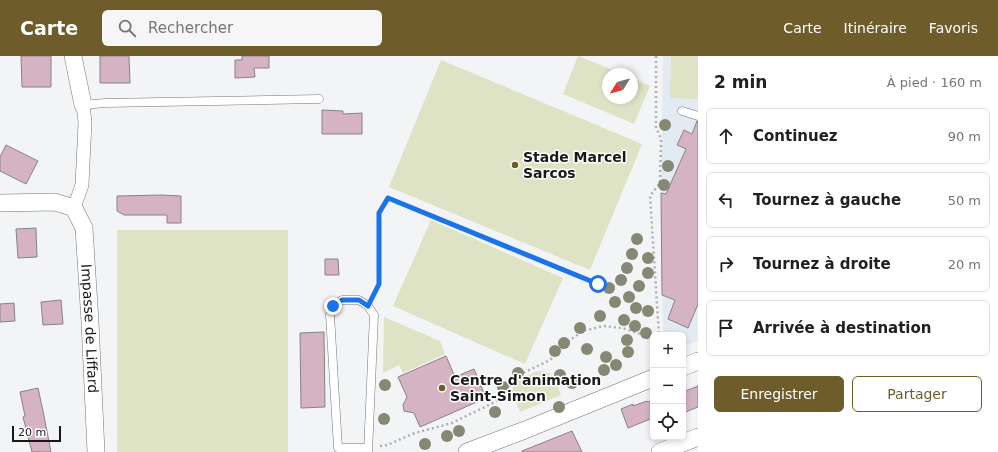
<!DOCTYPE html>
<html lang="fr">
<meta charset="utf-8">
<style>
body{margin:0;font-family:"DejaVu Sans",sans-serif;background:#f6f6f6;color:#202124}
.controls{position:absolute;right:12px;bottom:12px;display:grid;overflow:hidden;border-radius:6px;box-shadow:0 2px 6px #0003}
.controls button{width:36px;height:36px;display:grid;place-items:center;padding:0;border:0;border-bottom:1px solid #e0e0e0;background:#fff;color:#202124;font:20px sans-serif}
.compass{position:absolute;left:602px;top:12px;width:36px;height:36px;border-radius:50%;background:#fff;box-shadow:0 2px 6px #0003;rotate:233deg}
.scale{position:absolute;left:12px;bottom:10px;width:49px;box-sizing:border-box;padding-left:4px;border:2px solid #181819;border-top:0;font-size:11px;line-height:14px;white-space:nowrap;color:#181819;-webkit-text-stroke:3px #fff;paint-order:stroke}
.stop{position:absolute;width:12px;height:12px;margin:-9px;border:3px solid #1a73e8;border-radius:50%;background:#fff}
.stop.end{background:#1a73e8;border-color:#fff;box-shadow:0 1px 4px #0008}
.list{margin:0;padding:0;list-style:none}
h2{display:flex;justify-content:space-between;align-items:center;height:52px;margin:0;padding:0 16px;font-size:17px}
h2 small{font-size:13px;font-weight:400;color:#757577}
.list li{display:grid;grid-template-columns:26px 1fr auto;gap:12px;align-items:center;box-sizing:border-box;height:56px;margin:0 8px 8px;padding:0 8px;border:1px solid #e0e0e0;border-radius:6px}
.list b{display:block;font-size:15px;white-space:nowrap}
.list em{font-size:13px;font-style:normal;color:#757577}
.actions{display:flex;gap:8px;padding:12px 16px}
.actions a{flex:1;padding:9px 0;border:1px solid #6f5c2b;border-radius:6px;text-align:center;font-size:14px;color:#6f5c2b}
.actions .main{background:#6f5c2b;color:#fff}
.icon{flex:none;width:22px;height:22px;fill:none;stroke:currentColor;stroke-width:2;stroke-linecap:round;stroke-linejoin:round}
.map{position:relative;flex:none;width:698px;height:396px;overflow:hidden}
header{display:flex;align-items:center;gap:24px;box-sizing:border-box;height:56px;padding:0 20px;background:#6f5c2b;color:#fff}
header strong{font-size:19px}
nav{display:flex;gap:22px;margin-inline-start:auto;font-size:14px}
.search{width:280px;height:36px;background:#f6f6f6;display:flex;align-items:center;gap:10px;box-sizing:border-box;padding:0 14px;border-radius:6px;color:#757577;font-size:15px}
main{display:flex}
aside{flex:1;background:#fff}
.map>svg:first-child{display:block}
.built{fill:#e3eaf2}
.green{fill:#dde3c4}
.building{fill:#d6b3c2;stroke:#868485}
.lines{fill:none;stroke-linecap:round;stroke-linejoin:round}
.service-casing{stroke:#737577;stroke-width:9}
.pedestrian-casing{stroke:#737577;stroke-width:14}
.minor-casing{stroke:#737577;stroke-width:18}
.path{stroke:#aeafb1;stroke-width:2.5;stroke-dasharray:2 3;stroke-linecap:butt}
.service{stroke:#fff;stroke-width:8}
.pedestrian{stroke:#fff;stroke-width:13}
.minor{stroke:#fff;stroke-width:17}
.tree{fill:#858873}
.route{stroke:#1a73e8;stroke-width:5}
.poi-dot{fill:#6f5c2b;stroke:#fff;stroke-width:1.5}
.labels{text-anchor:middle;stroke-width:3;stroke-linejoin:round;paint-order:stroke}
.poi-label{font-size:14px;font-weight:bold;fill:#181819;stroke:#fff;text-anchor:start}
.street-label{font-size:14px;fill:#181819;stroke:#fff}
</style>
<header>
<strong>Carte</strong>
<div class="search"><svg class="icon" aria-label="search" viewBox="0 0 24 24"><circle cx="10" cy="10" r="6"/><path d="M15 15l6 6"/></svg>Rechercher</div>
<nav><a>Carte</a><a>Itinéraire</a><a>Favoris</a></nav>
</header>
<main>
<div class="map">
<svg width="698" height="396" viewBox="0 0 698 396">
<rect width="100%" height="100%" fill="#f3f4f6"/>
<path class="built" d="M663,0H698V285L683,290V279H663L661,137Z"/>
<g class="green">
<path d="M578,0L622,18H608V42H632V22L650,30L634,68L563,38Z"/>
<path d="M671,0H698V43L670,42Z"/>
<path d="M441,4L642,88L590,214L389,131Z"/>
<path d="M431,164L563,222L525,308L393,250Z"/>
<rect x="117" y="174" width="171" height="222"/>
<path d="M384,261L440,285L445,298L403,317L399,309L383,317Z"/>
<path d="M537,315C555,315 556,324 561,339L520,356L512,335L514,328L517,325Z"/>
</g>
<g class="building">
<path d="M21,0H51V31H22Z"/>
<path d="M100,0H129L130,27H100Z"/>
<path d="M242,0H269V12H254L255,21L235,22V4H242Z"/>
<path d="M322,54L343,55V58L362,57V78H322Z"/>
<path d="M697,65H698V248L688,272L668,263L675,244L662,239L661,137L666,138L686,93L677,89L684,74L692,78Z"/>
<path d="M6,89L38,105L26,128L0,115V101Z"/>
<path d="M162,139L181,140V167H167V159H124L117,155V140Z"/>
<path d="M36,172L37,201L18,202L16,173Z"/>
<path d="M325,203H338L339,219H325Z"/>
<path d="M61,244L63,268L43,269L41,246Z"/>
<path d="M14,247L15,265L0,266V248Z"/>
<path d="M324,276L325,351L301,352L300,277Z"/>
<path d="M446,300L455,321L474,313L486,342L420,371L414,357L404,355L403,349L407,341L398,321Z"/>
<path d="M698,330V351L683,357V336Z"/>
<path d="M38,332L43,355L51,396H32L23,361L25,360L20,336Z"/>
<path d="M653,344V362L628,372L621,353L633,348V350L647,345L648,346Z"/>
<path d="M572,375L582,396H522V395Z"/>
</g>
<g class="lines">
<defs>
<g id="service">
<path d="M83,49L105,47L319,43"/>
<path d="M682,55L698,60"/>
<path d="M368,392H338L330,259L333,250L342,244H359L368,250L374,259L368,396"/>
</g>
<path id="pedestrian" d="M74,152L82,129L85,66L83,49"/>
<g id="minor">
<path d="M73,0L83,49"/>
<path id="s1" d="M0,147L55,146L74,152L84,172L90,266L96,396"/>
<path d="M683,311L698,305"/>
<path d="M467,396L525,374L653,322"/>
<path d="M660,396L698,381"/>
</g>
</defs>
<use href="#service" class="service-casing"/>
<use href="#pedestrian" class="pedestrian-casing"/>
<use href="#minor" class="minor-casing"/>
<g class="path">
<path d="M656,0V71L661,83L660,127L650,140L659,279"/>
<path d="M373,240L379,228V157L388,142L598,228"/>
<path d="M380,390L387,389L415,377L452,367L497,345L505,336L512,326L523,317L550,304L570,284L583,275L603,270L622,272L638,277L653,285"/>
</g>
<use href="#service" class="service"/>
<use href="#pedestrian" class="pedestrian"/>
<use href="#minor" class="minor"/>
</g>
<g class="tree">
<circle cx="665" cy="69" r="6"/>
<circle cx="668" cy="110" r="6"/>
<circle cx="664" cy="129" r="6"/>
<circle cx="637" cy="183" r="6"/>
<circle cx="632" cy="198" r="6"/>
<circle cx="648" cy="202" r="6"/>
<circle cx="627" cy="212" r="6"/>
<circle cx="648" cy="217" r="6"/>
<circle cx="621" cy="224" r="6"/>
<circle cx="639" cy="230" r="6"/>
<circle cx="609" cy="232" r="6"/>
<circle cx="629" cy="241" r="6"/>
<circle cx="615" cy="246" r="6"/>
<circle cx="636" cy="252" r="6"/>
<circle cx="648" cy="255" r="6"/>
<circle cx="600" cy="260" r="6"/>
<circle cx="624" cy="264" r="6"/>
<circle cx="635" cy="270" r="6"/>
<circle cx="580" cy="272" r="6"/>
<circle cx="646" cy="277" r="6"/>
<circle cx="627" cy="284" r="6"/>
<circle cx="564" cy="287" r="6"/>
<circle cx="587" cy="293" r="6"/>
<circle cx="555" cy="295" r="6"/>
<circle cx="628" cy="296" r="6"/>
<circle cx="606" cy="301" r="6"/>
<circle cx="616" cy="309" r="6"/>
<circle cx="604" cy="314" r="6"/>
<circle cx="518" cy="317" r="6"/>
<circle cx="560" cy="319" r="6"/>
<circle cx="572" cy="327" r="6"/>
<circle cx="385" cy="329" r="6"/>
<circle cx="503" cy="331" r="6"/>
<circle cx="559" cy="351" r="6"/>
<circle cx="495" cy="356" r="6"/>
<circle cx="384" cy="363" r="6"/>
<circle cx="459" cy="375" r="6"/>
<circle cx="447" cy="380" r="6"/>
<circle cx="425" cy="388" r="6"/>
</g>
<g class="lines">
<path class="route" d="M333,250L342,244H359L368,250L379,228V157L388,142L598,228"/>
</g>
<g class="poi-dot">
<circle cx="515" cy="109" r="4"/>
<circle cx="442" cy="332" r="4"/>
</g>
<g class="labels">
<g class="poi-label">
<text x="523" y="106">Stade Marcel<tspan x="523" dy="16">Sarcos</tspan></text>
<text x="450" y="329">Centre d'animation<tspan x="450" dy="16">Saint-Simon</tspan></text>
</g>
<g class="street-label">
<text dy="5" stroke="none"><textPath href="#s1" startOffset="198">Impasse de Liffard</textPath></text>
</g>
</g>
</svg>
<div class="controls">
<button>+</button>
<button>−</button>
<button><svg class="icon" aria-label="locate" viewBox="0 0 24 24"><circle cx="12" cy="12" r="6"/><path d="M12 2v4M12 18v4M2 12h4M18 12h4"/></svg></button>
</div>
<svg class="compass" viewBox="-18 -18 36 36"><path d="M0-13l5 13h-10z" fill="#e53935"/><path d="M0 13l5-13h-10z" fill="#757577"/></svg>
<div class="scale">20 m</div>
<div class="stop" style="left:598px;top:228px"></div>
<div class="stop end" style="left:333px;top:250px"></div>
</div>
<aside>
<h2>2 min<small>À pied · 160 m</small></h2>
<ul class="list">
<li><svg class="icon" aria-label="ahead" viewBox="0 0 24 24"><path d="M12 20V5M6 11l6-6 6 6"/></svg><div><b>Continuez</b></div><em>90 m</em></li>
<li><svg class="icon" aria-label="left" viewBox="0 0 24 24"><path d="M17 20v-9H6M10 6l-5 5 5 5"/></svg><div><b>Tournez à gauche</b></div><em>50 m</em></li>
<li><svg class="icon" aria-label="right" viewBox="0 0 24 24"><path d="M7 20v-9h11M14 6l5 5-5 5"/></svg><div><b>Tournez à droite</b></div><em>20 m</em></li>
<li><svg class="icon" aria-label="arrive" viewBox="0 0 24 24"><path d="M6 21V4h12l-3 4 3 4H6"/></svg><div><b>Arrivée à destination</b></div></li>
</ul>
<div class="actions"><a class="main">Enregistrer</a><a>Partager</a></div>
</aside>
</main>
